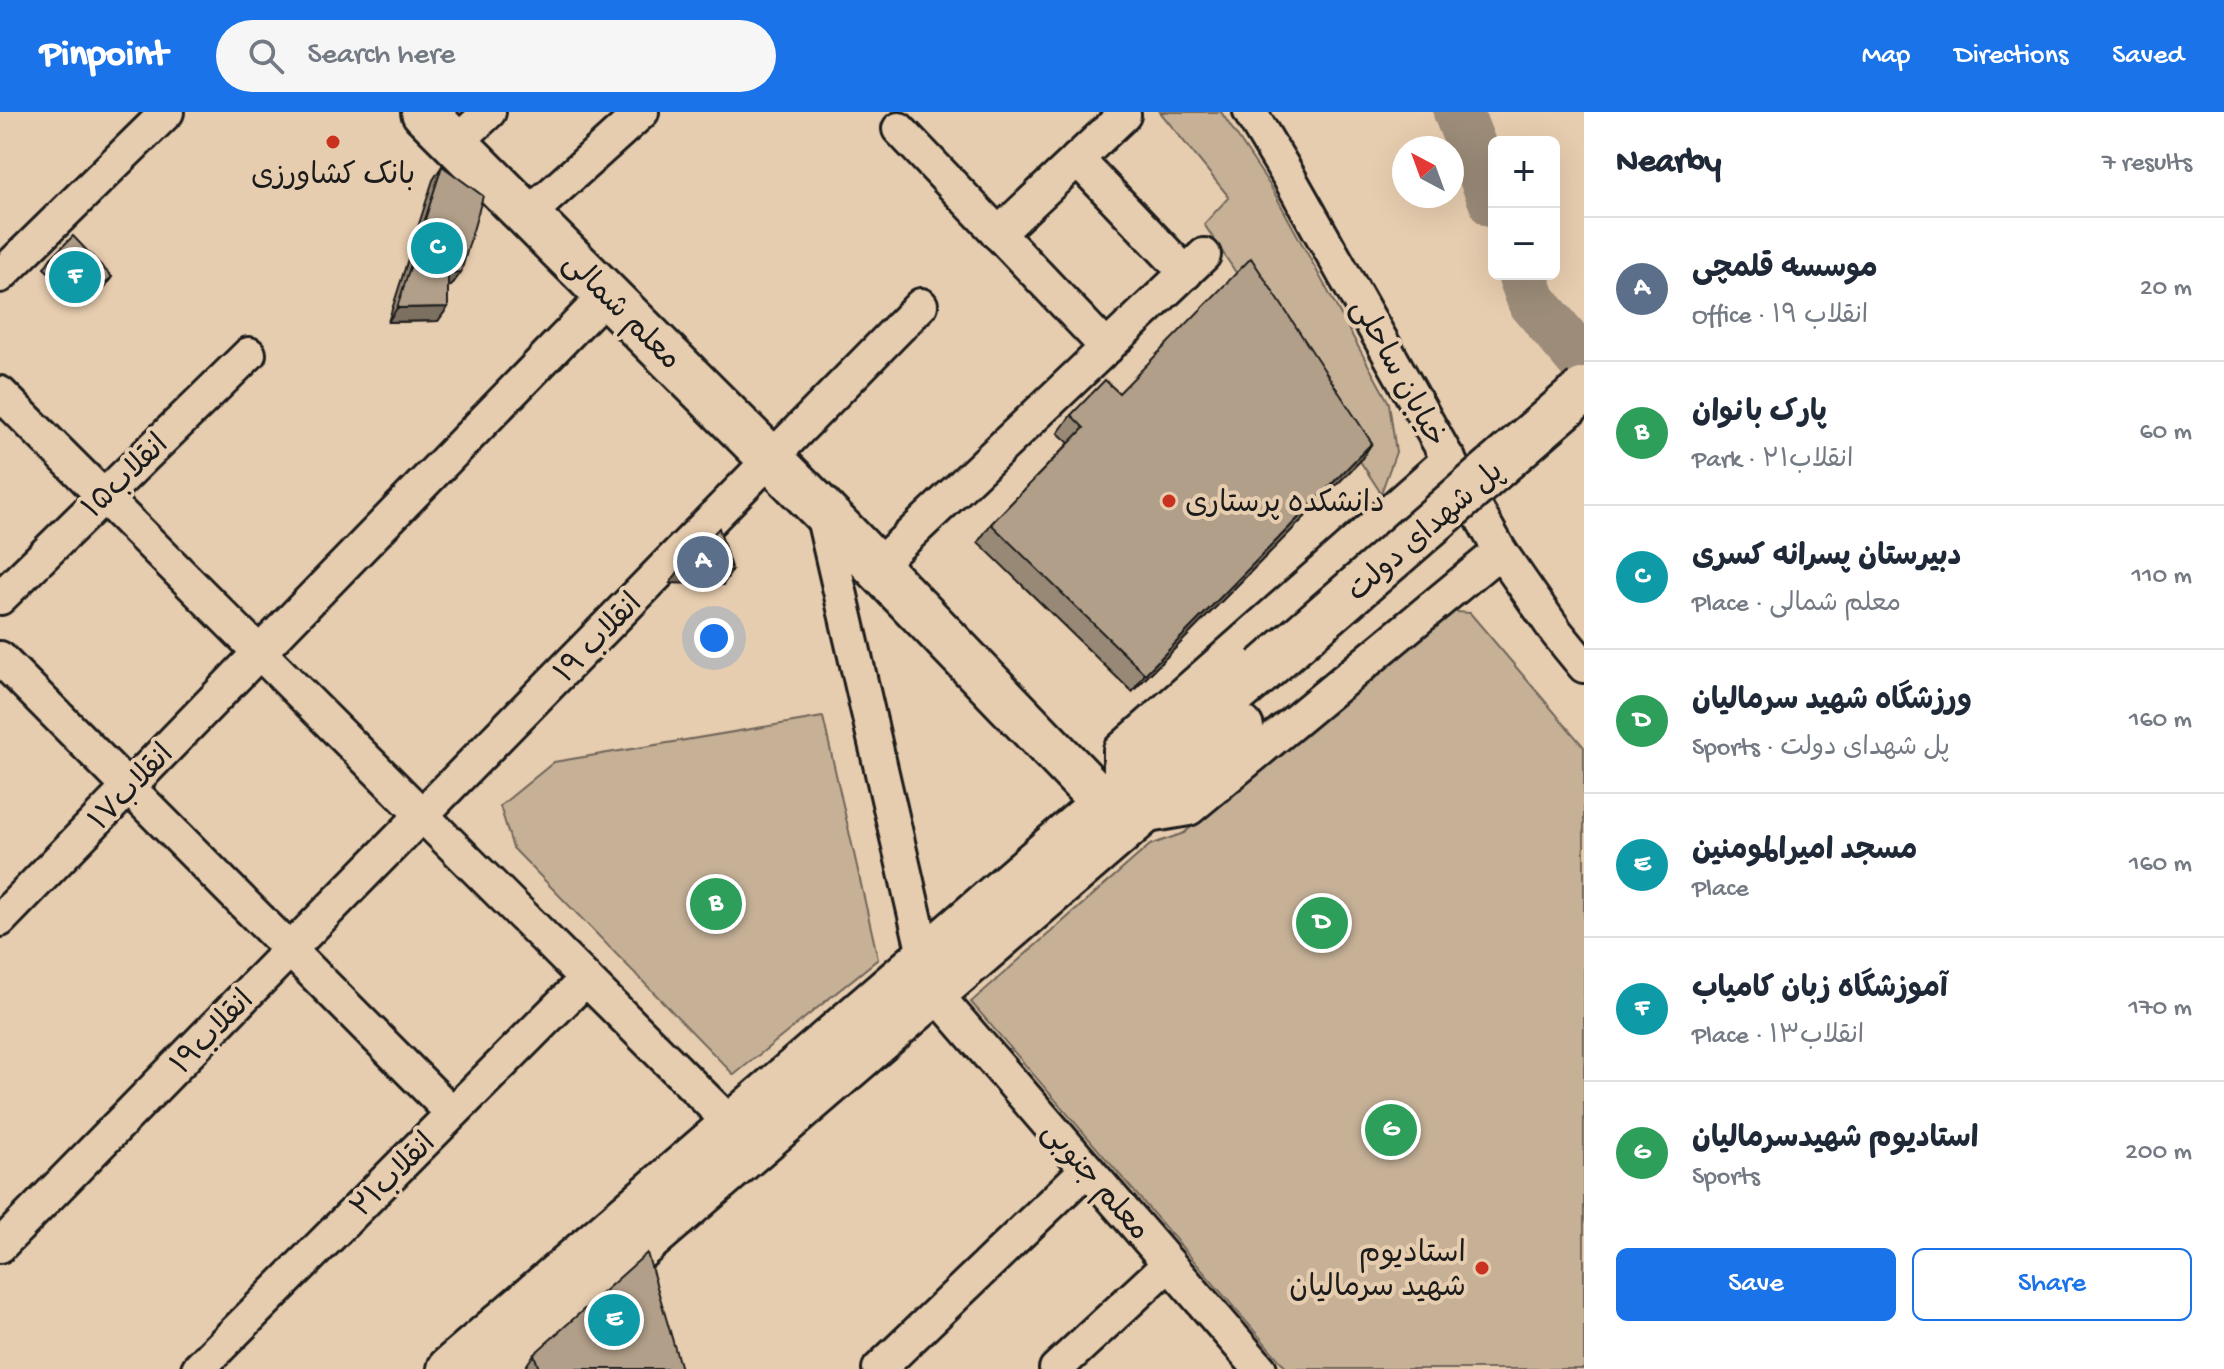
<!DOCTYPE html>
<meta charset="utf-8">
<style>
body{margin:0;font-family:"Gochi Hand","Playpen Sans Arabic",sans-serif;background:#f6f6f7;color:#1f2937}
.controls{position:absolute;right:24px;top:24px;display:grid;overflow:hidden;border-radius:12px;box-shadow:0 8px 32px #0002}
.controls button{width:72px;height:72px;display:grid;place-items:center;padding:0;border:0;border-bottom:2px solid #e0e1e3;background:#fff;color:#1f2937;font:40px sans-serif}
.compass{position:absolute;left:1392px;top:24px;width:72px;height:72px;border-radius:50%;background:#fff;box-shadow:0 8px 32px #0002;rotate:319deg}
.you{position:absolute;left:714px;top:526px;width:28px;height:28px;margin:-20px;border:6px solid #fff;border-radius:50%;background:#1a73e8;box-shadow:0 0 0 12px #1a73e833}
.badge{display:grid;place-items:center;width:52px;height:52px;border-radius:50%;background:#1a73e8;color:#fff;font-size:26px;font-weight:700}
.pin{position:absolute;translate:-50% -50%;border:4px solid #fff;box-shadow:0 2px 8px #0006}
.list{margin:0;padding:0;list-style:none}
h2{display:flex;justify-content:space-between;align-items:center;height:104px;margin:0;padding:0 32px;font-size:34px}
h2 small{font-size:26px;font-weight:400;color:#747a83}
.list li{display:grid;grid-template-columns:52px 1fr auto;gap:24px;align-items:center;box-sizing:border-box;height:144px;padding:0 32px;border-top:2px solid #e0e1e3}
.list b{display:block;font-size:30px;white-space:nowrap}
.list p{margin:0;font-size:26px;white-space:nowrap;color:#747a83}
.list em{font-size:26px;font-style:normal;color:#747a83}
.actions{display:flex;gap:16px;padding:24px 32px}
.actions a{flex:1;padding:18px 0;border:2px solid #1a73e8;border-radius:12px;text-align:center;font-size:28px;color:#1a73e8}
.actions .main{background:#1a73e8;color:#fff}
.icon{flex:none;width:44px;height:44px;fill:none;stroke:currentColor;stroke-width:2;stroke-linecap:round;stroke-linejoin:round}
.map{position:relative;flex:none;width:1584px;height:1257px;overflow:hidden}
header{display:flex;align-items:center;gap:48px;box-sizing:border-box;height:112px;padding:0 40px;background:#1a73e8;color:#fff}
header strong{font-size:38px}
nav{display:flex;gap:44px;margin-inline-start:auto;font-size:28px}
.search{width:560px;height:72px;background:#f6f6f7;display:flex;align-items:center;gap:20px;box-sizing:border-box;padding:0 28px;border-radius:44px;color:#747a83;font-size:30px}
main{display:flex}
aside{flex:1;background:#fff}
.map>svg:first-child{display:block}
.green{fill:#c6b197;stroke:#71665a;stroke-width:2}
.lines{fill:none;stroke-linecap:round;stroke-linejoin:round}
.river{stroke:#9c8c79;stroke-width:50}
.minor-casing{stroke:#1c1c1c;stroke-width:38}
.secondary-casing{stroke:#1c1c1c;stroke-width:50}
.minor{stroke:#e7cdaf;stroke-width:32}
.secondary{stroke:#e7cdaf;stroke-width:44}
.secondary-bridge-casing{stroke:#1c1c1c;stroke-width:50;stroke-linecap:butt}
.secondary-bridge{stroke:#e7cdaf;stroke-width:44}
.wall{fill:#988976;stroke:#1c1c1c;stroke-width:2}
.shaded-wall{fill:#7c6f60;stroke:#1c1c1c;stroke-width:2}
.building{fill:#b19f89;stroke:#1c1c1c;stroke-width:2}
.poi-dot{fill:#c8321e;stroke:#e7cdaf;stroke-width:3}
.labels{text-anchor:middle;stroke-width:8;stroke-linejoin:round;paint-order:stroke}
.poi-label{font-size:30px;fill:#1c1c1c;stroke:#e7cdaf}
.street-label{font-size:30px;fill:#1c1c1c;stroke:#e7cdaf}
</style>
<header>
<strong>Pinpoint</strong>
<div class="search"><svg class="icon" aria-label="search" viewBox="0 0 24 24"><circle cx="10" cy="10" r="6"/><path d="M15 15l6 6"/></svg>Search here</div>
<nav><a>Map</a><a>Directions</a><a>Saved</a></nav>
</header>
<main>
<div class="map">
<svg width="1584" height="1257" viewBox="0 0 1584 1257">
<rect width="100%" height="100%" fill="#e7cdaf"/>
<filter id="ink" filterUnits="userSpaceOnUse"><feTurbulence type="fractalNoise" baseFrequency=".0125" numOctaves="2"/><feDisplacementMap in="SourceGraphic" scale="16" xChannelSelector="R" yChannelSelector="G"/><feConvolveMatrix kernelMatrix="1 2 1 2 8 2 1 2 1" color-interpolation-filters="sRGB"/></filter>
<g filter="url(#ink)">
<g class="green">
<path d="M1160,0H1221L1271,75L1389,291L1396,340L1381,381L1204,112L1229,85Z"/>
<path d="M1443,499L1470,501L1584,635V1257H1287L971,890L1150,733L1184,721Z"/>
<path d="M823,605L878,847L734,963L513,736L500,694L554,650Z"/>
</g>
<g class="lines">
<g class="river">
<path d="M1458,0L1494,91"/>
<path d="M1522,162L1532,189L1584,251"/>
</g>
<defs>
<g id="minor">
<path d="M1250,0L1289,65L1500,439L1557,521L1584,554"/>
<path d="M899,17L1107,236"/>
<path d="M456,31L489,0"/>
<path d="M1077,47L1186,161"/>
<path d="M528,103L642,0"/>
<path d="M998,122L1124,3"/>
<path d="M0,164L167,0"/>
<path d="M0,281L732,1013"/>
<path d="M821,397L925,847"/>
<path d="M876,455L1204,143"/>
<path d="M0,486L249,242"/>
<path d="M0,546L452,1001"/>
<path d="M1120,677V638L1449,347"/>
<path d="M1136,706L1189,697L1500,439"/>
<path d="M0,808L607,182"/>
<path d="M934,880L1260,1257"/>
<path d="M0,1134L921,193"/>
<path d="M198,1257L586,867"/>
<path d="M879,1257L1087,1057"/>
<path d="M1056,1257L1169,1152"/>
</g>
<g id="secondary">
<path d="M424,0L821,397L1104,691"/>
<path d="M450,1257L1120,677L1264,557"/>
<path d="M498,1257L1241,616"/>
</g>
</defs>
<use href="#minor" class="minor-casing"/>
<use href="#secondary" class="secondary-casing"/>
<use href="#minor" class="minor"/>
<use href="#secondary" class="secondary"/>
<defs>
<path id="secondary-bridge" d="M1264,557L1584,278"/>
</defs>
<use href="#secondary-bridge" class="secondary-bridge-casing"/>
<use href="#secondary-bridge" class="secondary-bridge"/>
</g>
<g class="wall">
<path d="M442,54L461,160L451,174H448V195L438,209L388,210L433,68Z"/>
<path d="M51,146L105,175L84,193L44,156Z"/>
<path d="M1119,281L1372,331L1360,349L1132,580L978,430L991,412L1069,331L1058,321L1071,303Z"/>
<path d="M534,1242L681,1257H524Z"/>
</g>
<g class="shaded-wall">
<path d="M461,160L451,174L438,175L448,161Z"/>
<path d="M112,165L105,175L84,193L90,184Z"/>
<path d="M448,195L438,209L388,210L397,196Z"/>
<path d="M1372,331L1360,349L1132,580L1145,562Z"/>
<path d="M680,457L732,459L723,473L670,471Z"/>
</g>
<g class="building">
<path d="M442,54L483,84L461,160L448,161V195L397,196Z"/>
<path d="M73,124L112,165L90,184L51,146Z"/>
<path d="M1251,146L1372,331L1145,562L991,412L1084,316L1071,303L1105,268L1119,281Z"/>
<path d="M719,416L732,459L680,457Z"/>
<path d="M647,1141L681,1257H539L534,1242Z"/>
</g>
</g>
<g class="poi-dot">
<circle cx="333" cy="30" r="8"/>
<circle cx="1169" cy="389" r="8"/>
<circle cx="1482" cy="1156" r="8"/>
</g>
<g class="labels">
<g class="poi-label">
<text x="333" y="71">بانک کشاورزی</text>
<text x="1185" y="399" text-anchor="start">دانشکده پرستاری</text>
<text x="1466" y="1149" text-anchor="end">استادیوم<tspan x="1466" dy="34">شهید سرمالیان</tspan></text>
</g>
<g class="street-label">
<text transform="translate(623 198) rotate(45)" y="10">معلم شمالی</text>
<text transform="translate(1400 260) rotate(61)" y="10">خیابان ساحلی</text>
<text transform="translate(124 363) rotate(-44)" y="10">انقلاب۱۵</text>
<text transform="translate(1424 418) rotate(-41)" y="10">پل شهدای دولت</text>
<text transform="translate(597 525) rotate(-46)" y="10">انقلاب ۱۹</text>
<text transform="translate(130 674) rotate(-46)" y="10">انقلاب۱۷</text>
<text transform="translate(211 919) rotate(-46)" y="10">انقلاب۱۹</text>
<text transform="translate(392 1062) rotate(-45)" y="10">انقلاب۲۱</text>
<text transform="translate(1097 1068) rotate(49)" y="10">معلم جنوبی</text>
</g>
</g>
</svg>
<div class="controls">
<button>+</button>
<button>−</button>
</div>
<svg class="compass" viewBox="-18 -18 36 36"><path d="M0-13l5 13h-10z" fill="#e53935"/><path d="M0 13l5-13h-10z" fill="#747a83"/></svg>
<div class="you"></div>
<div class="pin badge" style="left:703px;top:450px;background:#5c6f8a">A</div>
<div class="pin badge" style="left:716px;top:792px;background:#2e9e5b">B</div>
<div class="pin badge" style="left:437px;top:136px;background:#0f9aa8">C</div>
<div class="pin badge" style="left:1322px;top:811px;background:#2e9e5b">D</div>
<div class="pin badge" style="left:614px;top:1208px;background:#0f9aa8">E</div>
<div class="pin badge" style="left:75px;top:165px;background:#0f9aa8">F</div>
<div class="pin badge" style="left:1391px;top:1018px;background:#2e9e5b">G</div>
</div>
<aside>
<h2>Nearby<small>7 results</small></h2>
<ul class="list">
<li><span class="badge" style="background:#5c6f8a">A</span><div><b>موسسه قلمچی</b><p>Office · انقلاب ۱۹</p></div><em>20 m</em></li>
<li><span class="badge" style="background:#2e9e5b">B</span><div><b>پارک بانوان</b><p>Park · انقلاب۲۱</p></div><em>60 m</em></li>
<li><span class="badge" style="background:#0f9aa8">C</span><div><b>دبیرستان پسرانه کسری</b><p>Place · معلم شمالی</p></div><em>110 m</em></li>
<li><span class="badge" style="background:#2e9e5b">D</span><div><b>ورزشگاه شهید سرمالیان</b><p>Sports · پل شهدای دولت</p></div><em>160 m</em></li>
<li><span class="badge" style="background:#0f9aa8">E</span><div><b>مسجد امیرالمومنین</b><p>Place</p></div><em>160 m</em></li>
<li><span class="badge" style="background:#0f9aa8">F</span><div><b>آموزشگاه زبان کامیاب</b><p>Place · انقلاب۱۳</p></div><em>170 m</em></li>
<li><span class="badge" style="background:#2e9e5b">G</span><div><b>استادیوم شهیدسرمالیان</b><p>Sports</p></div><em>200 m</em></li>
</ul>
<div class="actions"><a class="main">Save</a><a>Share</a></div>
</aside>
</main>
